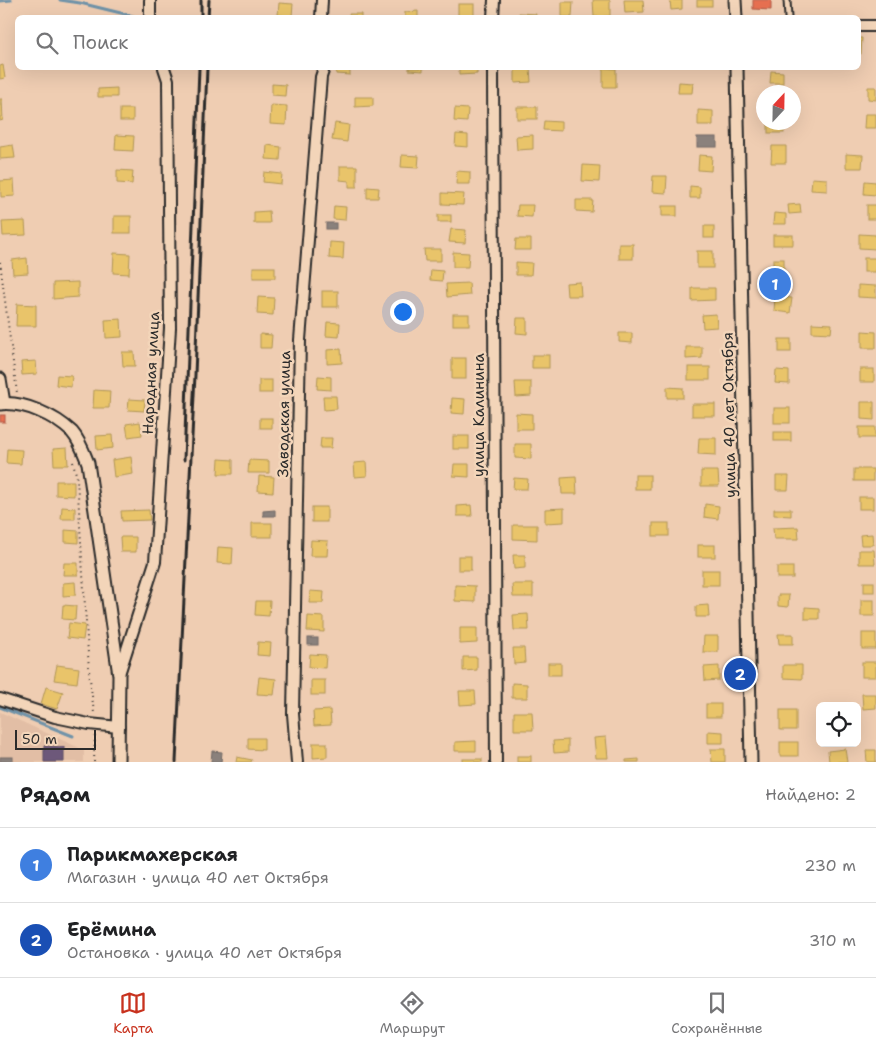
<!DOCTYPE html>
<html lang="ru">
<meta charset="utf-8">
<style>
body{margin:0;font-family:"Shantell Sans",sans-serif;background:#f2f2f2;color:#202124}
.controls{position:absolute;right:15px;bottom:15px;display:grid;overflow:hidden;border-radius:8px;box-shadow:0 5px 20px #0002}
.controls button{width:45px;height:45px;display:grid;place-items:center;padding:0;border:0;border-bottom:1px solid #e0e0e0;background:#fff;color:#202124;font:25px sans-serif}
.compass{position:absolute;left:756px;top:85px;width:45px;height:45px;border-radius:50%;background:#fff;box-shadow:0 5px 20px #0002;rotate:22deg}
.scale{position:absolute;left:15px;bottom:12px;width:81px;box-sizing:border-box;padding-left:5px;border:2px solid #2b2b2b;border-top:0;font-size:14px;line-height:18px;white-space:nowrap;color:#2b2b2b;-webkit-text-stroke:4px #f3d5b9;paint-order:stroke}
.you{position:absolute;left:402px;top:311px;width:18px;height:18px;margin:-12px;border:4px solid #fff;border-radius:50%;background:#1a73e8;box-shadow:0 0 0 8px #1a73e833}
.badge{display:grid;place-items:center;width:32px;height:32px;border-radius:50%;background:#c8321e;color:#fff;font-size:16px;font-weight:700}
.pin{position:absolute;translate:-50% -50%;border:2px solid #fff;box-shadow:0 1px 5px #0006}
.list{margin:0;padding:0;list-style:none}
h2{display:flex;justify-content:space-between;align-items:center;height:65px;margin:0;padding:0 20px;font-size:21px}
h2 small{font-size:16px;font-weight:400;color:#757577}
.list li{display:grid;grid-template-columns:32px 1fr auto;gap:15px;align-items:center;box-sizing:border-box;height:75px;padding:0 20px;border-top:1px solid #e0e0e0}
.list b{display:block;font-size:19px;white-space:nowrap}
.list p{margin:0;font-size:16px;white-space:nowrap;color:#757577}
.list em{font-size:16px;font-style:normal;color:#757577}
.icon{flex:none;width:28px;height:28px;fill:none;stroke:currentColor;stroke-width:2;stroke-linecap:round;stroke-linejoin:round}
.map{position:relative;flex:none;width:876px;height:762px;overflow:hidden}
.search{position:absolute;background:#fff;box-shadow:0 5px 20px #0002;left:15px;right:15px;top:15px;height:55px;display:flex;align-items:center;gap:12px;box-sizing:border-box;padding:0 18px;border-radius:8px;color:#757577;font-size:19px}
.sheet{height:215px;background:#fff}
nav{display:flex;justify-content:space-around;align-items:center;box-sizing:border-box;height:70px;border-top:1px solid #e0e0e0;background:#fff;font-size:14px;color:#757577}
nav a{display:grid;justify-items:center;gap:2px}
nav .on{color:#c8321e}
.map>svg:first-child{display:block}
.built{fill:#e2bea5}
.homes{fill:#e9c46a;stroke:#b09657}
.shops{fill:#e76f51;stroke:#af5b46}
.offices{fill:#6d597a;stroke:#594b62}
.industry{fill:#8a817c;stroke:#6e6764}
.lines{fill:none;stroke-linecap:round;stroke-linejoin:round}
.stream{stroke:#6f93a9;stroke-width:3}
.service-casing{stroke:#2b2b2b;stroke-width:9}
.minor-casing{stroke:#2b2b2b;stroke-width:14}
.tertiary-casing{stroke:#2b2b2b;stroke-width:15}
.path{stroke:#2b2b2b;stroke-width:2;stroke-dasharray:1 4;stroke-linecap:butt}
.service{stroke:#f3d5b9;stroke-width:5}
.minor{stroke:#f3d5b9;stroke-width:10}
.tertiary{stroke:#f3d5b9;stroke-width:11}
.rail{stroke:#2b2b2b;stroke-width:3}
.labels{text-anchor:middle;stroke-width:5;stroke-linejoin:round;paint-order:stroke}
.street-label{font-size:15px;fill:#2b2b2b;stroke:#f3d5b9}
</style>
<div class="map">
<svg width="876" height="762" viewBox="0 0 876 762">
<rect width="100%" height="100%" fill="#efcdb2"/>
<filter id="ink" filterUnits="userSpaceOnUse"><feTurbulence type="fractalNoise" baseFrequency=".02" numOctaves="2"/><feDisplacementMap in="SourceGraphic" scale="10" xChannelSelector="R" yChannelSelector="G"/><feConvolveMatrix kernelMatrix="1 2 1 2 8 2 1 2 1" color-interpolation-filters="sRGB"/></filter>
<g filter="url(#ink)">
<path class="built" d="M0,712L84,750V762H0Z"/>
<g class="homes">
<path d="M593,0H610V16L594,17Z"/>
<path d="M624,0H643L644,12L625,13Z"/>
<path d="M670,0H682V9L671,10Z"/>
<rect x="697" y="0" width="15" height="6"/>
<path d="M562,2H573L572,17H562Z"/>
<path d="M279,3L293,4L292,16L278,15Z"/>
<rect x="458" y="4" width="16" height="14"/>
<path d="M418,11V18H405V12Z"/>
<path d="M519,13L536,14L535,18H518Z"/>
<rect x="349" y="14" width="12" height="4"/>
<path d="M858,38H862L861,54H858Z"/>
<path d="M3,65L5,78L0,79V66Z"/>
<path d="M336,68H350V75L336,74Z"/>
<path d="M409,68H423V71L409,70Z"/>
<path d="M459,68H477V74L459,75Z"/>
<path d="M515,68H530L531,82L515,83Z"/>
<path d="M603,68L616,69V87H603Z"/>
<path d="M771,71L783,72V83H770Z"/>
<path d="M679,82L693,83L692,93H678Z"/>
<path d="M272,84L286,85L285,96L272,95Z"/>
<path d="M868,87H876V100L868,99Z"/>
<path d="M117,88V97H98V89Z"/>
<path d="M355,97H373V106L355,107Z"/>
<path d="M0,99H2L3,120L0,121Z"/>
<path d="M271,105L287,106L286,125L270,124Z"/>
<rect x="517" y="107" width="20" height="12"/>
<path d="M455,108L468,109L467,122L454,121Z"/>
<rect x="120" y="109" width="13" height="12"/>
<path d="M698,110L713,111V125H698Z"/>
<path d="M865,114H876V128H864Z"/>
<path d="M544,121L561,122V131L543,130Z"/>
<rect x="768" y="122" width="16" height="11"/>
<path d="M335,123L349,125L347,142L332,140Z"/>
<path d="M456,134L468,135V147L455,146Z"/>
<path d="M116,135L134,136L133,151L115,150Z"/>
<path d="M533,135V149L517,150L516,136Z"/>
<path d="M13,145L15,158L0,159V147Z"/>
<path d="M267,145L281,147L280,160L266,159Z"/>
<path d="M772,146H786V163H771Z"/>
<path d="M846,154L863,155L862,168H846Z"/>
<path d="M402,155L419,156L418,168L401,167Z"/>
<path d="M699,155L712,156L711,171L698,170Z"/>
<path d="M583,165L600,166L599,182L582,181Z"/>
<path d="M340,166H357V187H349V181L340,180Z"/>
<path d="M117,170L133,171L132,184L117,183Z"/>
<path d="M457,171L470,172V184H456Z"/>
<path d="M264,172L282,174L281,184L263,182Z"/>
<path d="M653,176H667L666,193L652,192Z"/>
<path d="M812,178L827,179V191L811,190Z"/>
<path d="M14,180L15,196L1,197L0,181Z"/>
<path d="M865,181L876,182V195L864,194Z"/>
<path d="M690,186L700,187V198H690Z"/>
<path d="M367,187L379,188L378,198H367Z"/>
<path d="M442,193L464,194L463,205L442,204Z"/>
<path d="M576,200H593L592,212L576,211Z"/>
<path d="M800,204L801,213L789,214L788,205Z"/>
<path d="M518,205H533L532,217L517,216Z"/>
<rect x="867" y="205" width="9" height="14"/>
<path d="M334,206L346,207L345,220L333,219Z"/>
<rect x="662" y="206" width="15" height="10"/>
<path d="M269,211L270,223H254V212Z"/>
<path d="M774,213L786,214V224H773Z"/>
<rect x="438" y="215" width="13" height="7"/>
<rect x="114" y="216" width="17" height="17"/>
<path d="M25,221L26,235L3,236L2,222Z"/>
<rect x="704" y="226" width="10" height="12"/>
<path d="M451,229L466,230L465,243L449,242Z"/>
<path d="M859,234L876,235V249L859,248Z"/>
<rect x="773" y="235" width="20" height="10"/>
<path d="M516,239H531V250H515Z"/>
<path d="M330,242L344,243L343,259L329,258Z"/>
<rect x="619" y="244" width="14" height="15"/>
<path d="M424,249H441V261H425Z"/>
<rect x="697" y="251" width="16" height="17"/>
<path d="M453,252L469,253L468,267H453Z"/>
<path d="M114,253L130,254L129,274L113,273Z"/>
<path d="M27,258L28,273L13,274L12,260Z"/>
<rect x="864" y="258" width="12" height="14"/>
<rect x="773" y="259" width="11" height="10"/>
<path d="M516,262L532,263L531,275H516Z"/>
<rect x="253" y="267" width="22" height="11"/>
<path d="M431,270L443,271L442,281L430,280Z"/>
<path d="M78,282V297L53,299V283Z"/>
<path d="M580,282L581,296H567L566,283Z"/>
<path d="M469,283L470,295L447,297L446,284Z"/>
<path d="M858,285L876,286V298L858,297Z"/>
<path d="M692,288H715V300L692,301Z"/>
<rect x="322" y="291" width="16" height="16"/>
<path d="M258,297L274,298L273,315L257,314Z"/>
<path d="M775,297L792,298L790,313L774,311Z"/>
<path d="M17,304L36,305V326H16Z"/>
<rect x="453" y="314" width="16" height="11"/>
<path d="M716,314L717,327L703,328L702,315Z"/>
<path d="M517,318H527V334L516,333Z"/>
<path d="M121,319L122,337L106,338L105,320Z"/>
<path d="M327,322L340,323L339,337L326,336Z"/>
<path d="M812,323L832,324L831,333L812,332Z"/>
<path d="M862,331L876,332V348H862Z"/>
<path d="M619,333H632V343L619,342Z"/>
<path d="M260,334L272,335L271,348H260Z"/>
<rect x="779" y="339" width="12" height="13"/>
<path d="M686,347H702V358L686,359Z"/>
<path d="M341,349L342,363L327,364V350Z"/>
<path d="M122,352H134L135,366H123Z"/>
<rect x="532" y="355" width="17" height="13"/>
<rect x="452" y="358" width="14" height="21"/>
<path d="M36,361L37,374L22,375L21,362Z"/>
<rect x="688" y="367" width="22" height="13"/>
<rect x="860" y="369" width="14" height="13"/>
<path d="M776,370L789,371V384L775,383Z"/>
<path d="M57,375L72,376L71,387L56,385Z"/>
<path d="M318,376L331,377V390L317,389Z"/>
<rect x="259" y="380" width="13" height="13"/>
<path d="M515,382H531V396L516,397Z"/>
<path d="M667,387L683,388V398H667Z"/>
<path d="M94,390L110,391L109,408H93Z"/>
<path d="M323,396H336L337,409L324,410Z"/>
<path d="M452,398L465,399L464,414L451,413Z"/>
<path d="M129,399L145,400L144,411L128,410Z"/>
<path d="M861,402H874V420L861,419Z"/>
<rect x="692" y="404" width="23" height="12"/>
<rect x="774" y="408" width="16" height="15"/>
<path d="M516,413L532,414V429H516Z"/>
<rect x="260" y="418" width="12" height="10"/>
<path d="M140,422L142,435L128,437L126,424Z"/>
<rect x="859" y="427" width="16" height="11"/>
<rect x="774" y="432" width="17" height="9"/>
<path d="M112,435L113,448L97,450L96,436Z"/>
<rect x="453" y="436" width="16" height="13"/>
<path d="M321,438H332L331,448H320Z"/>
<path d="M699,438H716V455L698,454Z"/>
<path d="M515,444H531V459L515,458Z"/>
<path d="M67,448L68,465H54L53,449Z"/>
<path d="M7,449L22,450L21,464L6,463Z"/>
<path d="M131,457L133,474L114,477L112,460Z"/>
<path d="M219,459L233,460V474H218Z"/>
<path d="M249,460L269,461V473H248Z"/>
<path d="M366,462L367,476L355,477L354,463Z"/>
<path d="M454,464H469V477L453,476Z"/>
<rect x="854" y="469" width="19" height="12"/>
<path d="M701,471H718L719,486H701Z"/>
<rect x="635" y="475" width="15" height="14"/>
<path d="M259,476L274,477L273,492L258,491Z"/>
<path d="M776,476H789L788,490H776Z"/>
<path d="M576,477L577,494H562L561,478Z"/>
<path d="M514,478L528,479L527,489H513Z"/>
<path d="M56,481H74V496L56,495Z"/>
<rect x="859" y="497" width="14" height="12"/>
<path d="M705,504L719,506L718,519L704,517Z"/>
<path d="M471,505L472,516H457V506Z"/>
<path d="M62,507L75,508V519H61Z"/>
<rect x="312" y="507" width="15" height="15"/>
<path d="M564,508V522L545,523V509Z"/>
<path d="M774,509H791V516L774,515Z"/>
<path d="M149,510L150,520L122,521L121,511Z"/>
<rect x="252" y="523" width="20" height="14"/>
<rect x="653" y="523" width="16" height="13"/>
<path d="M513,525H537V540L513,539Z"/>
<path d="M798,527L799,539H774L773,528Z"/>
<path d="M65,530L78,531V543L65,542Z"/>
<path d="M872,534L873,545H861L860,535Z"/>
<path d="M120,537H136V552H121Z"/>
<path d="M311,540L328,541L327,556H310Z"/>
<rect x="698" y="545" width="17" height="12"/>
<path d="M218,547L233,548L232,564L217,563Z"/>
<path d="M859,550H874L875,564H859Z"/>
<path d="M513,555H525V568L514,569Z"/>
<rect x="458" y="556" width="13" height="14"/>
<path d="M64,563H78V575H63Z"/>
<rect x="777" y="567" width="16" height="11"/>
<rect x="702" y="570" width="17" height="15"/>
<path d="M75,582L76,595L63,596V583Z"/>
<rect x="864" y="582" width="10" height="10"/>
<path d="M512,584H533V597H513Z"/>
<path d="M455,585L475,586V602L455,601Z"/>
<path d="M310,591L324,592L323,603H309Z"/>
<path d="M778,595H789L788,607L778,606Z"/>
<rect x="861" y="600" width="13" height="16"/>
<path d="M256,601H270L269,616L255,615Z"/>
<path d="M63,605L76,606L75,620L62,619Z"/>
<path d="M708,605L709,617H696V606Z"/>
<path d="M805,607L819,608V619H805Z"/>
<path d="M528,614L529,630H514L513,615Z"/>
<path d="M308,616L324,617V632L307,631Z"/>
<path d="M69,623L85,625L83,640L67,638Z"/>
<path d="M460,628H477V643L460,644Z"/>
<rect x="862" y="633" width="14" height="16"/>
<path d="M778,634H793V644H779Z"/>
<path d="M704,636H718V652H703Z"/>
<path d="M258,642L271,643L270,656L257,655Z"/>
<path d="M513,648H524L525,663L514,664Z"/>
<path d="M310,654L326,655L325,668L309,667Z"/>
<path d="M463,657H477V670L463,671Z"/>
<rect x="862" y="662" width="14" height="15"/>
<rect x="548" y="663" width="13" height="12"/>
<path d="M57,665L79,668L77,683L54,680Z"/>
<path d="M783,665H802V679L783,678Z"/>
<path d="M719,666V680L705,681L704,667Z"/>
<path d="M259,677L276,679L274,695L257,694Z"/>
<rect x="311" y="680" width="14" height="15"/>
<path d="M512,683L527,684V698H512Z"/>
<path d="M46,687L63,692L57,709L41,704Z"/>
<path d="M459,691H475L476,704L460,705Z"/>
<path d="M862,694H876V708L863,709Z"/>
<rect x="706" y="704" width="15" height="13"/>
<path d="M330,710L331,725L314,726L313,711Z"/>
<rect x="780" y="710" width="16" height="20"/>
<path d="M514,712H532L533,730H514Z"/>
<path d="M708,731L723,732V743H708Z"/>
<path d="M606,737L608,758H596L594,738Z"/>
<path d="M248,738H264V750L248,749Z"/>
<path d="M568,740V752L554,753L553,741Z"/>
<path d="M476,741V751H455V742Z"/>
<rect x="780" y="742" width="18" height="14"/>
<path d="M313,743H327V757L313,758Z"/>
<path d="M711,749H725V762H712Z"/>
<path d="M845,749L847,762H829L828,751Z"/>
<path d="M866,750H876V762H867Z"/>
<rect x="517" y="756" width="14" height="6"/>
<path d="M237,757L252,760L251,762H236Z"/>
<rect x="463" y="759" width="19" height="3"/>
<path d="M639,759V762H626V760Z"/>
</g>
<g class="shops">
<path d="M753,0H771V10L753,9Z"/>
<path d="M772,279L787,281V289L771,288Z"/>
<rect x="0" y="415" width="5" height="7"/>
</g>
<path class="offices" d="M44,746L64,747V762H44Z"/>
<g class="industry">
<rect x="697" y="137" width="20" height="10"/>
<rect x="326" y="223" width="10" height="6"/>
<path d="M275,510V516H263V511Z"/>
<rect x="308" y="638" width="10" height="7"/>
<path d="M212,751L222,752L221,762H211Z"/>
<rect x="0" y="757" width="13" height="5"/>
</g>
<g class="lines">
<g class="stream">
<path d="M60,0L80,3L133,16"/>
<path d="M0,1L11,0"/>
<path d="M0,707L73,736"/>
</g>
<defs>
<path id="service" d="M787,0L788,18"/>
<g id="minor">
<path d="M150,18V0"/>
<path d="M321,18L322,0"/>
<path d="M493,18L494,0"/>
<path d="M858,26H876"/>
<path d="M493,68L496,762"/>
<path d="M119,674L155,562L170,328L168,80L164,68"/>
<path d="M0,699L55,717L89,724L119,727"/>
<path d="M297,762L293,714L300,340L321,77L324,68"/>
</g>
<g id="tertiary">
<path d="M735,0L736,18"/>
<path d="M737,68L751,762"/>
<path d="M0,379L4,403"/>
<path d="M0,404C24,401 55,416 72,432C80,441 84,453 88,463L119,675L118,762"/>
</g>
</defs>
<use href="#service" class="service-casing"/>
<use href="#minor" class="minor-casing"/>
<use href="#tertiary" class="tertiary-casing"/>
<g class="path">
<path d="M0,262L17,393"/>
<path d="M73,462L77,478L89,670L94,713"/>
<path d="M94,762L95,735"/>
</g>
<use href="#service" class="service"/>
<use href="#minor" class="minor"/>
<use href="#tertiary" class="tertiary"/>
<g class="rail">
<path d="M201,18V0"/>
<path d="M208,18L209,0"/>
<path d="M184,460L199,68"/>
<path d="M176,762L195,375L207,68"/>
</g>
</g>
</g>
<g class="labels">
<g class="street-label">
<text transform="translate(151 373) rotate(-87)" y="5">Народная улица</text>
<text transform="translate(284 414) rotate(-89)" y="5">Заводская улица</text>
<text transform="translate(479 415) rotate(-90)" y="5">улица Калинина</text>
<text transform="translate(729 415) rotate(-91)" y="5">улица 40 лет Октября</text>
</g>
</g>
</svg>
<div class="controls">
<button><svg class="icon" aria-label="locate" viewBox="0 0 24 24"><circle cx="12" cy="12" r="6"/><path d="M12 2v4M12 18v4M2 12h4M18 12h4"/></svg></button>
</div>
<svg class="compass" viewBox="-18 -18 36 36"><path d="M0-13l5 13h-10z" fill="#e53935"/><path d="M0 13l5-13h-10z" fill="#757577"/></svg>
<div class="scale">50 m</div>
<div class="you"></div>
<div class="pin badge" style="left:775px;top:284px;background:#3f7fe0">1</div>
<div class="pin badge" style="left:740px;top:674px;background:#1a4fb4">2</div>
<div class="search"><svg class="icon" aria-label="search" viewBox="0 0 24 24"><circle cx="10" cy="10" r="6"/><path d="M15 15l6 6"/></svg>Поиск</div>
</div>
<section class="sheet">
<h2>Рядом<small>Найдено: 2</small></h2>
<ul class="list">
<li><span class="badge" style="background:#3f7fe0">1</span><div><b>Парикмахерская</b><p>Магазин · улица 40 лет Октября</p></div><em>230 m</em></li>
<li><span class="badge" style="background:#1a4fb4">2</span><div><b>Ерёмина</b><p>Остановка · улица 40 лет Октября</p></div><em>310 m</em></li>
</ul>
</section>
<nav>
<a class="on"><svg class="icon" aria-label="map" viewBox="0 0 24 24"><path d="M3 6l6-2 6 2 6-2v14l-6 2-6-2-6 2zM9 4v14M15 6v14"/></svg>Карта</a>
<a><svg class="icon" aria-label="directions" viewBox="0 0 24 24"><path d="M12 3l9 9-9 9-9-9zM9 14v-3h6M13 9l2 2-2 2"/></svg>Маршрут</a>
<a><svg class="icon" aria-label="saved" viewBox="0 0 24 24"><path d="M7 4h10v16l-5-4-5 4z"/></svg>Сохранённые</a>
</nav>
